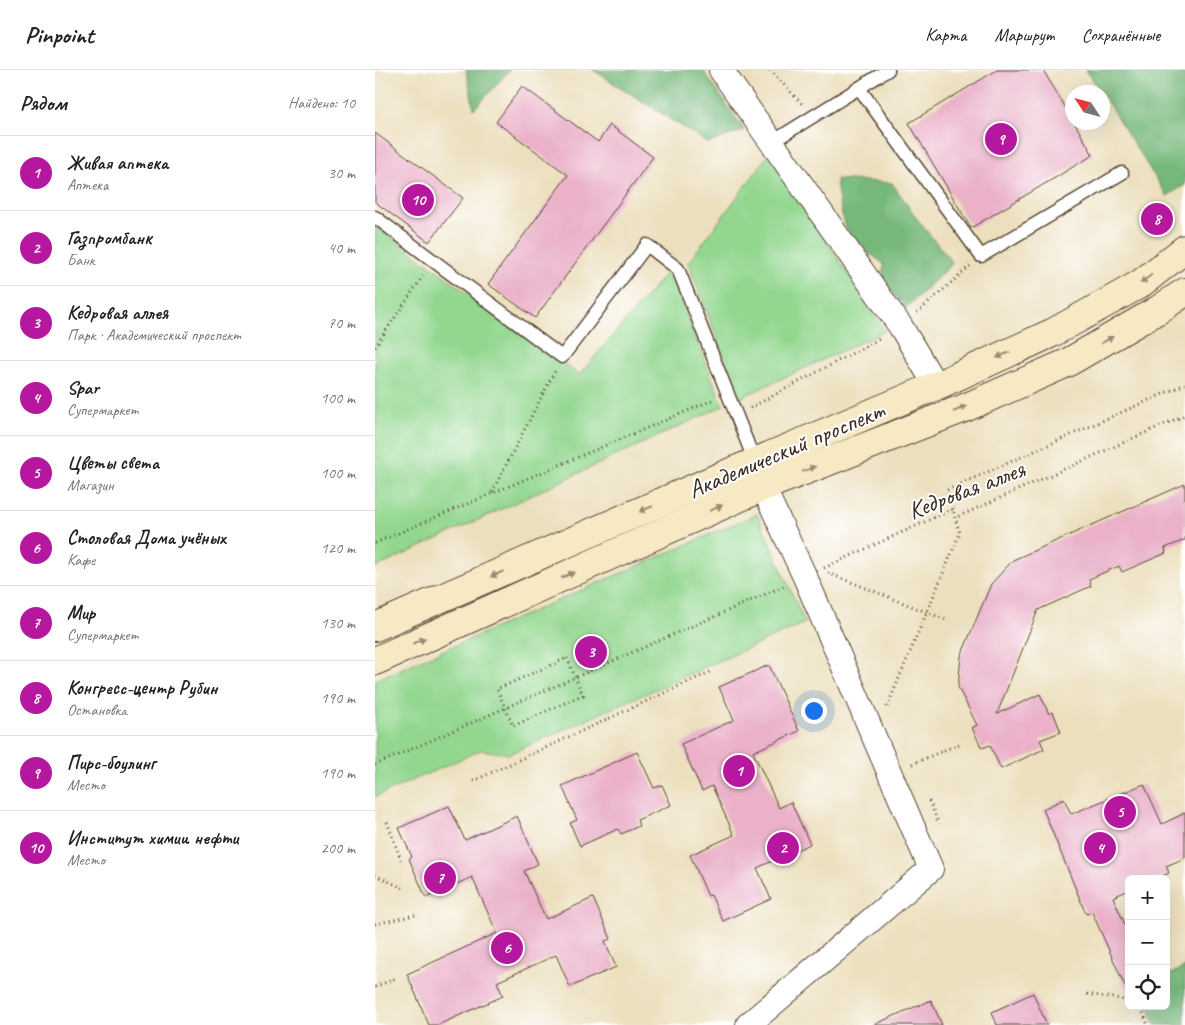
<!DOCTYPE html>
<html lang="ru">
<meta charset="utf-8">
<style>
body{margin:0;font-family:Caveat,sans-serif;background:#f2f2f2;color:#222}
.controls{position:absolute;right:15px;bottom:15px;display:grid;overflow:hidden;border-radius:8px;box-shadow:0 5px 20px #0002}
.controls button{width:45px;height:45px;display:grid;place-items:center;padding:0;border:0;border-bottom:1px solid #e0e0e0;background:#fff;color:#222;font:25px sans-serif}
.compass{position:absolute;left:690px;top:15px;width:45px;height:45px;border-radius:50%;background:#fff;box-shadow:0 5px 20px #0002;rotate:306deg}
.you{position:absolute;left:438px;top:640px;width:18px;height:18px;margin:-12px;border:4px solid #fff;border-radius:50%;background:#1a73e8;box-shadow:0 0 0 8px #1a73e833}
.badge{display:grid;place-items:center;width:32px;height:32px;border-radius:50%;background:#b5179e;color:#fff;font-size:16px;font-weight:700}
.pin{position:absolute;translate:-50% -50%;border:2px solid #fff;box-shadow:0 1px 5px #0006}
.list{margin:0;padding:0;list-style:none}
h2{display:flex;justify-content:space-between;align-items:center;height:65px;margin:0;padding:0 20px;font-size:21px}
h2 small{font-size:16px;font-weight:400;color:#767676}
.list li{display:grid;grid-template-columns:32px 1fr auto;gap:15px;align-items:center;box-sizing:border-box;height:75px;padding:0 20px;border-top:1px solid #e0e0e0}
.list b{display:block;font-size:19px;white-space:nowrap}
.list p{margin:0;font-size:16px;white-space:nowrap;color:#767676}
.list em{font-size:16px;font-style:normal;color:#767676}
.icon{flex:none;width:28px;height:28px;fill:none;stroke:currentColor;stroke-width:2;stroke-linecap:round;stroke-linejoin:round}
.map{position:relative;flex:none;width:810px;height:955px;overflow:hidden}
header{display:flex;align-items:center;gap:30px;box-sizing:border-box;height:70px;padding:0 25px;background:#fff;border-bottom:1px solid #e0e0e0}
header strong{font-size:24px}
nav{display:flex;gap:28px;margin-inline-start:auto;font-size:18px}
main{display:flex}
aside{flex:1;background:#fff}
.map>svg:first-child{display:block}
.green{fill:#93d78f;stroke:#678056}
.forest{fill:#76b87a;stroke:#58714c}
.building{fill:#eab1c9}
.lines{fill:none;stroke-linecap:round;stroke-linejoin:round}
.service-casing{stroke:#564536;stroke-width:15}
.minor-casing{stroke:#564536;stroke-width:26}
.secondary-casing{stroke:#564536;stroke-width:30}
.path{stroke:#564536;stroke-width:3;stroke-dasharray:1 4;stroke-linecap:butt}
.service{stroke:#fff;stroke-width:12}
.minor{stroke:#fff;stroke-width:24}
.secondary{stroke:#f6e9c3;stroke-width:28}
.oneway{fill:#988a70}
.labels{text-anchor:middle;stroke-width:4;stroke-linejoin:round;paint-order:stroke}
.street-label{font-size:25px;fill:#3b2a1e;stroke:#fff}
</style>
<header>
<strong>Pinpoint</strong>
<nav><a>Карта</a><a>Маршрут</a><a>Сохранённые</a></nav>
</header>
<main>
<aside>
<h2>Рядом<small>Найдено: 10</small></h2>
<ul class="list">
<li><span class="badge">1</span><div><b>Живая аптека</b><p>Аптека</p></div><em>30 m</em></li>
<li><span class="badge">2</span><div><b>Газпромбанк</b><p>Банк</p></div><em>40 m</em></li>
<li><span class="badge">3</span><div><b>Кедровая аллея</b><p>Парк · Академический проспект</p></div><em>70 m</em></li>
<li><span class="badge">4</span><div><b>Spar</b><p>Супермаркет</p></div><em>100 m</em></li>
<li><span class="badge">5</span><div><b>Цветы света</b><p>Магазин</p></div><em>100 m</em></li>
<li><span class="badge">6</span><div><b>Столовая Дома учёных</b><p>Кафе</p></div><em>120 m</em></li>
<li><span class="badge">7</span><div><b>Мир</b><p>Супермаркет</p></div><em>130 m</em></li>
<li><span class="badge">8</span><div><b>Конгресс-центр Рубин</b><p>Остановка</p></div><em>190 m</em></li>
<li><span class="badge">9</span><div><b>Пирс-боулинг</b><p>Место</p></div><em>190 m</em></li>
<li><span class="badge">10</span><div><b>Институт химии нефти</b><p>Место</p></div><em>200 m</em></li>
</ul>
</aside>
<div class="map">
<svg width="810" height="955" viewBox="0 0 810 955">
<rect width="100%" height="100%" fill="#fff"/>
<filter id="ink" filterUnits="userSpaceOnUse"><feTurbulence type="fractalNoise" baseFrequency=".02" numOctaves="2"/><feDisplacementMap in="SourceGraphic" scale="10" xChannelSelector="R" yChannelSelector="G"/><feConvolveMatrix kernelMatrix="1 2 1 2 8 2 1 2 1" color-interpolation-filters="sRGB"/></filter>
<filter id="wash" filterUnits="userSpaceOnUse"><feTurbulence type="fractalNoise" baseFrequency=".0096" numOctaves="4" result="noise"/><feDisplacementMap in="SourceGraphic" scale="20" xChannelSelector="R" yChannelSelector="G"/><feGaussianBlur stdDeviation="1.12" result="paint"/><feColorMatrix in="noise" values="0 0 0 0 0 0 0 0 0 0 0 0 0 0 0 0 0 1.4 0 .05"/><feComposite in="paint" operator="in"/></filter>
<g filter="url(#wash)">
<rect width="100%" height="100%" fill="#ecdfbd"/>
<g class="green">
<path d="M395,83L510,261L365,328L313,193Z"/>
<path d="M0,155L204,305L294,200L348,336L0,498Z"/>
<path d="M382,444L430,553L134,684L106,680L0,727V610Z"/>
</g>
<g class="forest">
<path d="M91,0H135L99,39Z"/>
<path d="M218,0H328L369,60L333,73Z"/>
<path d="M711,0H810V115L792,126L728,25V22H726Z"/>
<path d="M461,109L517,113L545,153L578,193L531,238L507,210L509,194C497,185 483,176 474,163C467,152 462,123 461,109Z"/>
<path d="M810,897V955H780L773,936H791V906Z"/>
</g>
<g id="blocks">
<g class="building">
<path d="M622,0H668L698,50V52H699L718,85L596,158L534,53Z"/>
<path d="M147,16L223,72L235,55L278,87L160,248L113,214L193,105L121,52Z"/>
<path d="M0,63L88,128L54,172L0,132Z"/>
<path d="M810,414V470L790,478L791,483L747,502L744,496L714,509L716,516L663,540L622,644L665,624L674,644L678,642L686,662L665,670L669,679L626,699L615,675L607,678L597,658L602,655L583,617L586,586L616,514L638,490Z"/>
<path d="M394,595L424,661L378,682L404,738L416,732L435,774L382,798L396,829L348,851L336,825L333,826L315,785L359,765L337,716L327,721L306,674L359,650L344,617Z"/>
<path d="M262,682L279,718L287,715L296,735L262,750L264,756L246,764L243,759L205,776L195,753L202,750L187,716Z"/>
<path d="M769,714L787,754L810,743V788L791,796L794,803L780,809H754V820L738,827L754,864V925L717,842L711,844L668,739L689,729L696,744Z"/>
<path d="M74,736L90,770L142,746L163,794L149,801L171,849L218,828L236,869L230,871L241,897L195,917L181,885L122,912L128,926L63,955H54L32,904L122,863L97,807L51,828L34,789L37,787L24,758Z"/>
<path d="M658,923L672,955H622L617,942Z"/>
<path d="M556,930L567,955H498Z"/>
</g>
</g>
</g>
<g filter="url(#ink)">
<use href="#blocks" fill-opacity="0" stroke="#564536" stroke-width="1"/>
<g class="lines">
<defs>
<g id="service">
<path d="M484,18L606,186L747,103"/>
<path d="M397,72L513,0"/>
<path d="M0,147L187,287L272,175L303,199L380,392"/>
</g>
<g id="minor">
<path d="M346,0L526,257L561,316"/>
<path d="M373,955L556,799L430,507L388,417"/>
</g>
<g id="secondary">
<path d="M0,557L344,407L561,316L679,262L765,214L810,179"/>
<path d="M0,591L388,417L592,337L692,293L783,240L810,222"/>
</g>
</defs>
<use href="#service" class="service-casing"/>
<use href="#minor" class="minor-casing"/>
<use href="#secondary" class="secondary-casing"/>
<g class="path">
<path d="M395,0L428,35"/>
<path d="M542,243L595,196"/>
<path d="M0,277L50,203"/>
<path d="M375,338L506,268"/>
<path d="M117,422L180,301"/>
<path d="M578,439L572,420L810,314"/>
<path d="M0,473L338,330"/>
<path d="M449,498L578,439L580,448L810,345"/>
<path d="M453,503L574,551"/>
<path d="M192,588L208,625L138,656L122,619Z"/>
<path d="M512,637L585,463L580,448"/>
<path d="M537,694L584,674"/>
<path d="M0,695L409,516"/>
<path d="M98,711L335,602"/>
<path d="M554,731L564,754"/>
<path d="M12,752L26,790"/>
<path d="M0,805L28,818"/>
<path d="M0,854L40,845"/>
<path d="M0,917L21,908"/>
<path d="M712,924L746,929L754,933"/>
<path d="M761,936L766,939L773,955"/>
</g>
<use href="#service" class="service"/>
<use href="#minor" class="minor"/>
<use href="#secondary" class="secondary"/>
</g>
<defs><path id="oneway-solid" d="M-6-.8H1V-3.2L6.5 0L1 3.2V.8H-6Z" transform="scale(1.25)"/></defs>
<g class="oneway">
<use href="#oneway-solid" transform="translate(771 209) rotate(143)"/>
<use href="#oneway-solid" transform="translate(732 270) rotate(-30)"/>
<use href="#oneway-solid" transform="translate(628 285) rotate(156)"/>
<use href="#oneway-solid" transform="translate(585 339) rotate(-22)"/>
<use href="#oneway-solid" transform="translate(434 399) rotate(-22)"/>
<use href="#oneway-solid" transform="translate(341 438) rotate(-24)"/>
<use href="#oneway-solid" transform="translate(271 439) rotate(157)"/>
<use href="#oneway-solid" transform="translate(122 504) rotate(157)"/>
<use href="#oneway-solid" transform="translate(193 505) rotate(-24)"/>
<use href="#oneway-solid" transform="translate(44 571) rotate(-24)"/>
</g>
</g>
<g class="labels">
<g class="street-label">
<text transform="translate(411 379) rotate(-23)" y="9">Академический проспект</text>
<text transform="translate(591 419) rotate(-21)" y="9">Кедровая аллея</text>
</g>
</g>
</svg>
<div class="controls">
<button>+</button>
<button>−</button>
<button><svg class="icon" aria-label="locate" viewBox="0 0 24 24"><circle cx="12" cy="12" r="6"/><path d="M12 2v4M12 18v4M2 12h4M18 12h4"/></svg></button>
</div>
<svg class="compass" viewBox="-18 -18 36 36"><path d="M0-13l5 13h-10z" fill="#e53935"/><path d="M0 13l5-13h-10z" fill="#767676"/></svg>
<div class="you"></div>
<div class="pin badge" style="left:364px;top:701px">1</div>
<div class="pin badge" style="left:408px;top:778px">2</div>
<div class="pin badge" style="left:216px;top:582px">3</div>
<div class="pin badge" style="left:725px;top:778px">4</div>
<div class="pin badge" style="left:745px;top:742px">5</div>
<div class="pin badge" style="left:132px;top:878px">6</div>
<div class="pin badge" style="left:65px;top:808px">7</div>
<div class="pin badge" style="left:782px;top:149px">8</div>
<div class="pin badge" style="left:626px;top:69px">9</div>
<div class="pin badge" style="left:43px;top:130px">10</div>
</div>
</main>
